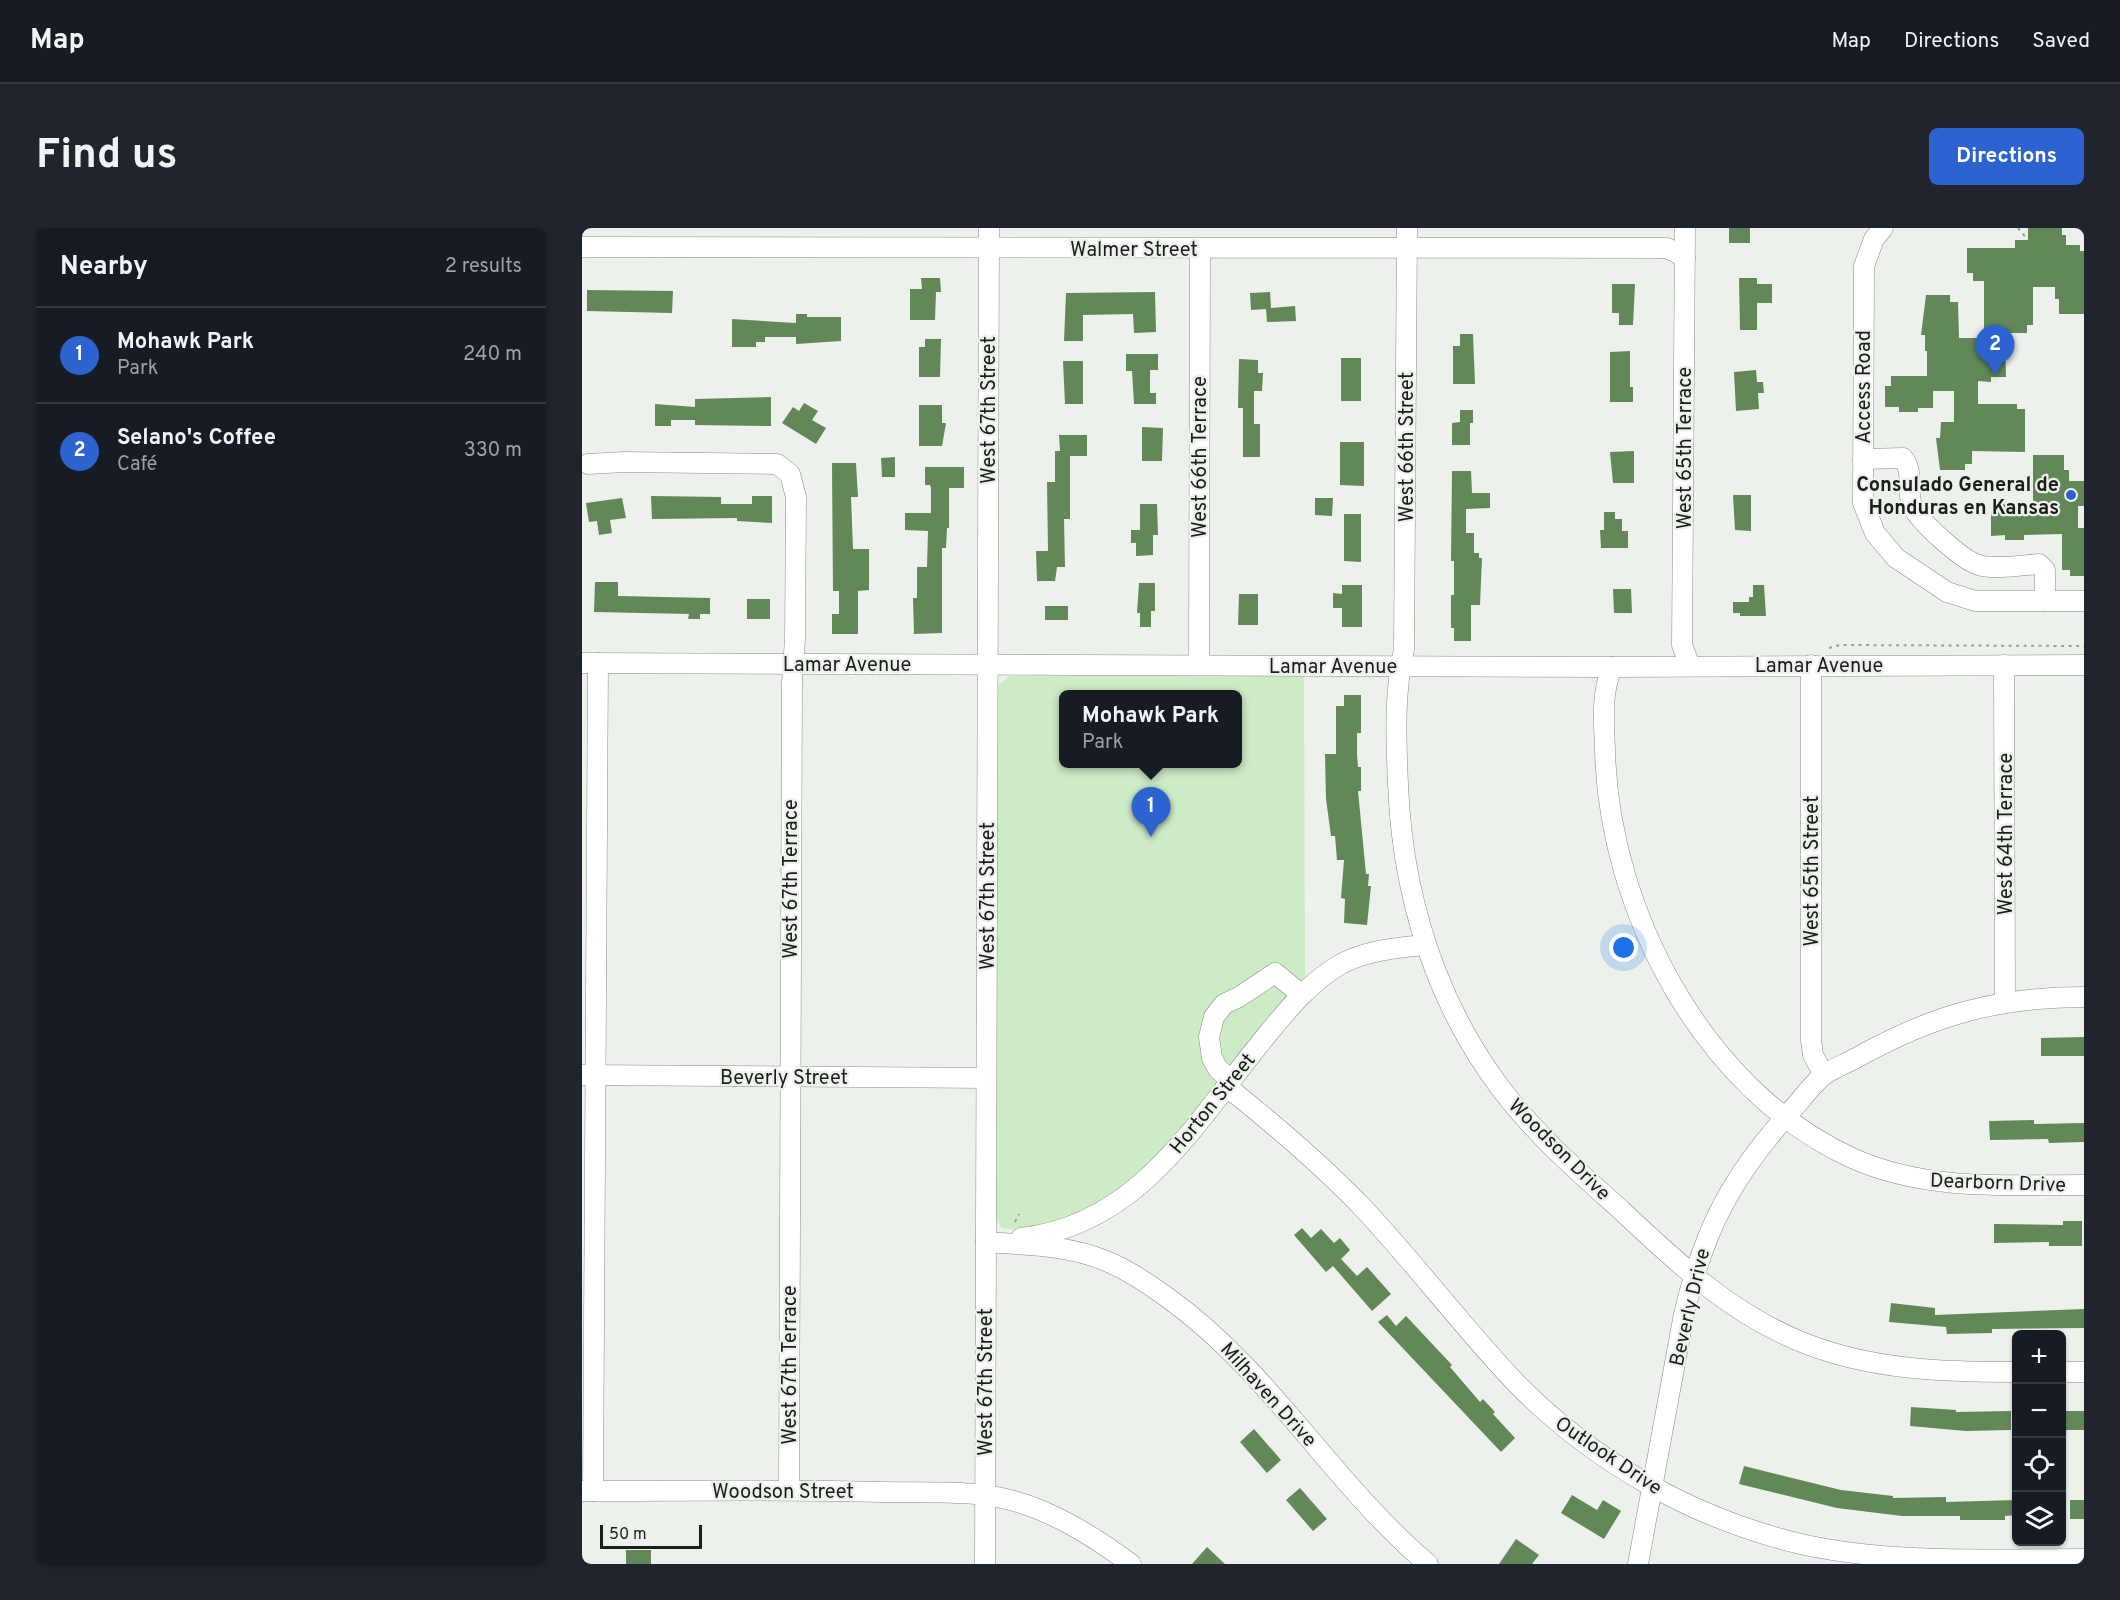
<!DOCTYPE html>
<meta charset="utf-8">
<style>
body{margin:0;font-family:Overpass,sans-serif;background:#20242c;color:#f1f3f6}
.controls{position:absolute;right:18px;bottom:18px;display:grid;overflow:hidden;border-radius:9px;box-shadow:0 2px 4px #0004}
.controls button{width:54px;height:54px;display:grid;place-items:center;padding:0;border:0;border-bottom:2px solid #363941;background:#171b24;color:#f1f3f6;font:30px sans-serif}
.scale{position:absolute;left:18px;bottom:15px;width:102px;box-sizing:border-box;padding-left:6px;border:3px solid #1c1e1c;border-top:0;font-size:16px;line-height:21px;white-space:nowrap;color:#1c1e1c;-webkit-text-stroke:4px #ecf1eb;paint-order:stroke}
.you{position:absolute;left:1042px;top:720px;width:21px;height:21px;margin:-15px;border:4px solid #fff;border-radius:50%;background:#1a73e8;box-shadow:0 0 0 9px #1a73e833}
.badge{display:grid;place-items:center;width:39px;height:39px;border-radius:50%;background:#2d63d1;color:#fff;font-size:20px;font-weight:700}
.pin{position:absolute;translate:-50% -50px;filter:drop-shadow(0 2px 3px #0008)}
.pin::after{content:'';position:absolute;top:32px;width:21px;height:18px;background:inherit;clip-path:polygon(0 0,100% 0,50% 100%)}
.popup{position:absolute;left:477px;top:462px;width:183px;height:78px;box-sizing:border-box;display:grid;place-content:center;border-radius:9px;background:#171b24;filter:drop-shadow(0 2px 4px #0005);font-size:20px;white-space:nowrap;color:#9ea1a6}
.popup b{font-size:22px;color:#f1f3f6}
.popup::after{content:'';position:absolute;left:50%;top:100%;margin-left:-12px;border:12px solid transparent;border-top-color:#171b24}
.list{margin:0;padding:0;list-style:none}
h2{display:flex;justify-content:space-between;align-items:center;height:78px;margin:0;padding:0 24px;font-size:26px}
h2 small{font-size:20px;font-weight:400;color:#9ea1a6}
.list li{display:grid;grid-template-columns:39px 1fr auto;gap:18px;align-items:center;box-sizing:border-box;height:96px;padding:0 24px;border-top:2px solid #363941}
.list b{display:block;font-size:22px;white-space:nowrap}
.list p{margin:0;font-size:20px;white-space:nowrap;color:#9ea1a6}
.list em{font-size:20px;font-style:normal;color:#9ea1a6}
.icon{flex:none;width:33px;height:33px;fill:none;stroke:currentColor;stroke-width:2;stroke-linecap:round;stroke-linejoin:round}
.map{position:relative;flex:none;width:1502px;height:1336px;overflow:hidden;border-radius:9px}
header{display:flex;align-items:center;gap:36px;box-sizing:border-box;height:84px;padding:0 30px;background:#171b24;border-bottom:2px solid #363941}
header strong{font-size:28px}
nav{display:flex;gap:33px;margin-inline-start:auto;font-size:21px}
.intro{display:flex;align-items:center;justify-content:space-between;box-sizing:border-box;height:144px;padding:0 36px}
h1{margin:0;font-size:42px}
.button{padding:15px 27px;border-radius:9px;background:#2d63d1;color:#fff;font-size:21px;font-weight:700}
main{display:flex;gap:36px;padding:0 36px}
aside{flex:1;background:#171b24;border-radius:9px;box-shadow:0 2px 4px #0004}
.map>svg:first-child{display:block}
.green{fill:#cdecc6;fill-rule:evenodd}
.building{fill:#628858}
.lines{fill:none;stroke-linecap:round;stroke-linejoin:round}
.minor-casing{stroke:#878c86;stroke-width:21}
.path{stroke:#999c98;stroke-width:2;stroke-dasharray:3 4.5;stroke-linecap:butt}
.minor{stroke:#fff;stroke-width:20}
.poi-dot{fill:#2d63d1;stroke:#ecf1eb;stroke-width:2}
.labels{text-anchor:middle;stroke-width:4.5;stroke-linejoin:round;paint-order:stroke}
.street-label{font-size:20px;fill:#1c1e1c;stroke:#ecf1eb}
.poi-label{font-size:20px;font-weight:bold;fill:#1c1e1c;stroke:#ecf1eb;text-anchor:end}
</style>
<header>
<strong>Map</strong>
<nav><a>Map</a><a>Directions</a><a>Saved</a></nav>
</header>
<div class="intro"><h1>Find us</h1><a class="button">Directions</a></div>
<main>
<aside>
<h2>Nearby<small>2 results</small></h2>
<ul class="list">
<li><span class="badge">1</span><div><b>Mohawk Park</b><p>Park</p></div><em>240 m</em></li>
<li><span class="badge">2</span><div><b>Selano's Coffee</b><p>Café</p></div><em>330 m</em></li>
</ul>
</aside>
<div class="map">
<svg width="1502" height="1336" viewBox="0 0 1502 1336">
<rect width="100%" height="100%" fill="#ecf1eb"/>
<path class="green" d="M722,446L723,753L661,823L573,933L531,971L469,998L435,1002L420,1000L413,991L415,465L417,456L428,448ZM482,466H656V536H482Z"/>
<g class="building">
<rect x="1147" y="0" width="21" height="15"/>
<path d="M1446,0H1480V7H1484V17H1498V23H1502V86H1477V71H1473V59H1451V97H1445V105H1423L1424,149H1409V154L1396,153V176H1435V181H1443V224L1390,223V236H1383V242H1358L1354,210H1358L1359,194H1372V163H1351V180H1336V184H1317V179H1303V158H1309V148H1345V123H1343V107H1339L1344,67H1368V74H1376L1377,110H1402V53H1391V45H1385V20H1433V12H1446Z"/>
<path d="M339,50H358L359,64H354L353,92H328V61H340Z"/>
<path d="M1157,50H1175V56H1190V75H1175V102H1158Z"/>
<path d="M1030,56H1053L1051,97H1037V85H1030Z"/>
<path d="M5,62L91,63L90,85L5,83Z"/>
<path d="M573,64L574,104L552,105L551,86L501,87V113H482L484,65Z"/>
<path d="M688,64L689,80L713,78L714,93L685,94L684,81L669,82L668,65Z"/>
<path d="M214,86H225V89H259V113L214,116V109H183V114H174V119H150V91L214,95Z"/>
<path d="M878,106H891L893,156H871V118H878Z"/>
<path d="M343,111H359L358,149H337V119H343Z"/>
<path d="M1048,123V159H1051V174H1028V124Z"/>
<path d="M544,126H576V142H568V165H574V176H552L550,143H544Z"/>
<rect x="759" y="130" width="20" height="43"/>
<path d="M657,131L676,132V145H681L680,163H672V196H678V229H661V180H656Z"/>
<path d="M481,133H501V176H483Z"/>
<path d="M1174,142L1175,154H1181L1182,165H1176L1177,181L1154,183L1152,144Z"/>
<path d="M189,169V198L113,197V192H89V198H73V176L113,179V171Z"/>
<path d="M222,175L236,183L230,192L244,200L234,216L200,195L211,179L217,183Z"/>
<path d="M337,177H360V195H364L360,218H337Z"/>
<path d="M878,182H891V195H888V217H870V195L878,194Z"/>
<path d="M560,199L581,200L580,233H560Z"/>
<path d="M477,207H505V228H488V291H482L483,339H475L473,353H455L454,323H466L465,254H473V223H478Z"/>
<path d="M758,214H782V258L758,257Z"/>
<path d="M1052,223V255H1031L1028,224Z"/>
<path d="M1451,227H1482V242H1487V253H1502V278H1496V300H1502V348H1488V342H1480V306L1442,307V312H1423V307L1409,308V283H1415V276L1451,275Z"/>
<path d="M313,229V249H300L299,230Z"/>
<path d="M250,235H274L276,269H269L271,321H287V362L276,363V406H250V386H257V363H251Z"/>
<path d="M343,239H382V260H367V300H365L364,320H360V405L332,406L331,370H335V339H345L346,303L323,302V285H349V260L348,257H343Z"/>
<path d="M870,243H889L890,265H908V280L884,281V305H892V325H897V330H900L898,377H889V413H872V400H869V367H872V333H869Z"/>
<path d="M1151,267H1169V303L1153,302Z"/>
<path d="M69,268L139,269V276H170V268H190V295L155,293V290L70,291Z"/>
<path d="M40,270L44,290L28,292L30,305L17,307L15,293L7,294L4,275Z"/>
<path d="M733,270H751L750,288L733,287Z"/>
<path d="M558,276H575L576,307H571V327L554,328V315H549V302H558Z"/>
<path d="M1022,284H1033V291H1040V303H1046V320H1019L1018,302H1022Z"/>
<path d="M762,286H779V334L762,333Z"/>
<path d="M13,354H36V368L128,370V386H118V391H106L107,386L12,384Z"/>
<path d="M557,355H573V383H569V399H558V385H555Z"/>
<path d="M760,357H780V399H760V380H751V365L760,366Z"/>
<path d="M1171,357H1182L1184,388H1158V385H1151V374H1167V369H1171Z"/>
<path d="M1031,361H1049L1050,385H1032Z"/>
<path d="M657,366H676V397H656Z"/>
<rect x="165" y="371" width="23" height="20"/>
<rect x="463" y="378" width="23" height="14"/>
<path d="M762,467H779V505H775V526L776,539H779V563H776L784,646H787L786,658H789L785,697L762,695L763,671L759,670L762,632H755L753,608H749L744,571L743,526H754V478H762Z"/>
<path d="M1502,809V828H1459V810Z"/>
<path d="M1452,892V896L1502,895V914L1467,915L1466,911L1408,912L1407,893Z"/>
<path d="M1481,993H1500V1018H1467V1014L1412,1015V996L1481,997Z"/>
<path d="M720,1000L729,1010L739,1001L752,1015L758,1010L768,1022L759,1031L775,1048L785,1039L809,1066L790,1083L751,1038L744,1044L712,1007Z"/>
<path d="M1309,1075L1353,1080V1087L1502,1081V1100L1410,1101V1105L1365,1106L1364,1099L1307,1094Z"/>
<path d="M805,1087L814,1098L824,1088L870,1137L868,1139L898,1174L901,1171L913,1184L911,1186L933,1210L919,1224L796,1094Z"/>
<path d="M1329,1179L1374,1182V1184L1429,1183V1202L1384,1203L1328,1198Z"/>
<rect x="1479" y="1183" width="23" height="19"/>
<path d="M672,1201L699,1232L685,1245L658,1214Z"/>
<path d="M1162,1238L1259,1262L1311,1268V1270L1364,1269V1274L1434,1272V1287L1423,1288V1292H1378V1288H1320L1255,1280L1157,1256Z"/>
<path d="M718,1260L745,1291L731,1303L704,1272Z"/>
<path d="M990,1267L1015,1282L1021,1272L1039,1283L1022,1311L979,1285Z"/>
<rect x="1488" y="1272" width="14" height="19"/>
<path d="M934,1311L957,1327L950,1336H917Z"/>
<path d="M625,1319L643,1336H610Z"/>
<rect x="44" y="1322" width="25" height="14"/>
</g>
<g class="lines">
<defs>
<g id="minor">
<path d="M825,0L822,421C812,465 814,511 816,556C821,685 865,810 956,904C982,932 1011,957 1039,982C1095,1035 1149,1086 1222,1115C1290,1142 1362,1144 1434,1144"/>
<path d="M1103,0L1100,417L1108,438"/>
<path d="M1301,0L1292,11L1282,38L1281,275L1293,305L1314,330L1365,364L1393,373H1502"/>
<path d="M0,19L1085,20L1103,29"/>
<path d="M1281,231L1321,230C1333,245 1323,264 1331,279C1338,294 1381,333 1397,337C1411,342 1442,337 1457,336L1463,342V373"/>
<path d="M6,236L42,234L195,236L208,246L214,269L213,411L210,454L207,1261"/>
<path d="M0,435L1030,439L1502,437"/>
<path d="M617,437L618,21"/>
<path d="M1229,437V812L1231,827L1242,847"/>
<path d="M1422,437L1423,774"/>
<path d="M1030,439C1019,466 1022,494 1023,523C1027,682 1121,862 1270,930C1343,963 1424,957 1502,957"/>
<path d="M0,847L404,850"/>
<path d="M649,852L636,841L630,830L627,809L632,789L642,776L657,769L693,745L720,767"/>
<path d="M644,858C693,897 740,937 783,982C835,1038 881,1099 933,1154C1012,1235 1114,1292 1223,1317C1314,1336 1409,1331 1502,1331"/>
<path d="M439,1010C558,997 614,893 684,808C706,781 728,754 759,736C785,722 815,720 843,717"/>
<path d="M404,1014C444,1017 486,1017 524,1033C546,1042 567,1056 586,1070C688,1143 751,1256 846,1336"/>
<path d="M1480,1144H1502"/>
<path d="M0,1263C100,1263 201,1261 301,1264C341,1265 385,1262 424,1271C469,1281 512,1309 549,1336"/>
<path d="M11,1263L16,435"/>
<path d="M403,1336L407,0"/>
<path d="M1056,1336L1102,1086C1122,1001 1150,948 1209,883C1220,871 1231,855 1243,846C1253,840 1265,835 1276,829C1351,787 1416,769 1502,769"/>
</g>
</defs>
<use href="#minor" class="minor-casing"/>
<g class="path">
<path d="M1436,0L1446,12"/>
<path d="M1247,420L1258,417L1502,418"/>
<path d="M433,994L437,986"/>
</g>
<use href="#minor" class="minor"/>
</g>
<circle class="poi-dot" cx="1489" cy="267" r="6"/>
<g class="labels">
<g class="street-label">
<text x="552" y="28">Walmer Street</text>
<text transform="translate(1281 159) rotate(-90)" y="7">Access Road</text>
<text transform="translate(406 182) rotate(-90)" y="7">West 67th Street</text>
<text transform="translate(824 219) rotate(-90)" y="7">West 66th Street</text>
<text transform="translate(1102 220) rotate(-90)" y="7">West 65th Terrace</text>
<text transform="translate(617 229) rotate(-90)" y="7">West 66th Terrace</text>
<text x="265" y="443">Lamar Avenue</text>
<text x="1237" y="444">Lamar Avenue</text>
<text x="751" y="445">Lamar Avenue</text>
<text transform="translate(1423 606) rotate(-90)" y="7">West 64th Terrace</text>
<text transform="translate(1229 643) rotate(-90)" y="7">West 65th Street</text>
<text transform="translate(208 651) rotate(-90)" y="7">West 67th Terrace</text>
<text transform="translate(405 668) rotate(-90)" y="7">West 67th Street</text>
<text x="202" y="856">Beverly Street</text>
<text transform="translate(630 875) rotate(-51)" y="7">Horton Street</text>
<text transform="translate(978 921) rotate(45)" y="7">Woodson Drive</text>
<text transform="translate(1416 954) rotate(2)" y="7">Dearborn Drive</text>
<text transform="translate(1107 1079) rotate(-77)" y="7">Beverly Drive</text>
<text transform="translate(207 1137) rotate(-90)" y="7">West 67th Terrace</text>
<text transform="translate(403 1154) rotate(-90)" y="7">West 67th Street</text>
<text transform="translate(687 1166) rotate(48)" y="7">Milhaven Drive</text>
<text transform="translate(1027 1227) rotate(34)" y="7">Outlook Drive</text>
<text x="201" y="1270">Woodson Street</text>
</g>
<g class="poi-label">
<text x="1477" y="263">Consulado General de<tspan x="1477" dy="23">Honduras en Kansas</tspan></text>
</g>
</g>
</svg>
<div class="controls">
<button>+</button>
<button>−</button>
<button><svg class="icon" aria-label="locate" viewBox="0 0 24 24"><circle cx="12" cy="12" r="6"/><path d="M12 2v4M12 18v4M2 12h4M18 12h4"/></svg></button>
<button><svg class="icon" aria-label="layers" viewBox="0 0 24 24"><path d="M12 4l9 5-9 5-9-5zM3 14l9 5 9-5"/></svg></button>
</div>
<div class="scale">50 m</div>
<div class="you"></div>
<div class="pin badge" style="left:569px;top:609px">1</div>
<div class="popup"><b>Mohawk Park</b>Park</div>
<div class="pin badge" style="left:1413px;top:147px">2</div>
</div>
</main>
